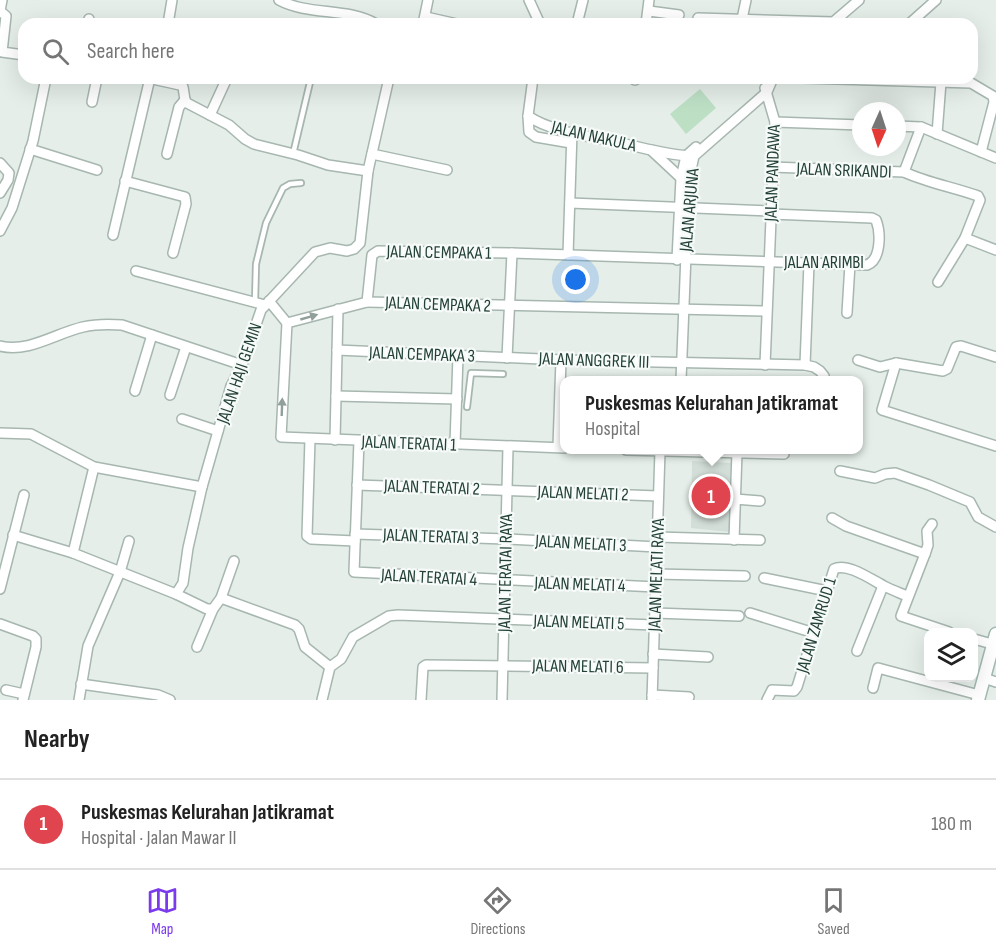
<!DOCTYPE html>
<meta charset="utf-8">
<style>
body{margin:0;font-family:"Sofia Sans Condensed",sans-serif;background:#f2f2f2;color:#222}
.controls{position:absolute;right:18px;bottom:18px;display:grid;overflow:hidden;border-radius:12px;box-shadow:0 6px 24px #0002}
.controls button{width:54px;height:54px;display:grid;place-items:center;padding:0;border:0;border-bottom:2px solid #e0e0e0;background:#fff;color:#222;font:30px sans-serif}
.compass{position:absolute;left:852px;top:102px;width:54px;height:54px;border-radius:50%;background:#fff;box-shadow:0 6px 24px #0002;rotate:183deg}
.you{position:absolute;left:576px;top:280px;width:21px;height:21px;margin:-15px;border:4px solid #fff;border-radius:50%;background:#1a73e8;box-shadow:0 0 0 9px #1a73e833}
.badge{display:grid;place-items:center;width:39px;height:39px;border-radius:50%;background:#7c3aed;color:#fff;font-size:20px;font-weight:700}
.pin{position:absolute;translate:-50% -50%;border:3px solid #fff;box-shadow:0 2px 6px #0006}
.popup{position:absolute;left:560px;top:376px;width:303px;height:78px;box-sizing:border-box;display:grid;place-content:center;border-radius:12px;background:#fff;filter:drop-shadow(0 2px 4px #0005);font-size:20px;white-space:nowrap;color:#767676}
.popup b{font-size:22px;color:#222}
.popup::after{content:'';position:absolute;left:50%;top:100%;margin-left:-12px;border:12px solid transparent;border-top-color:#fff}
.list{margin:0;padding:0;list-style:none}
h2{display:flex;justify-content:space-between;align-items:center;height:78px;margin:0;padding:0 24px;font-size:26px}
h2 small{font-size:20px;font-weight:400;color:#767676}
.list li{display:grid;grid-template-columns:39px 1fr auto;gap:18px;align-items:center;box-sizing:border-box;height:90px;padding:0 24px;border-top:2px solid #e0e0e0}
.list b{display:block;font-size:22px;white-space:nowrap}
.list p{margin:0;font-size:20px;white-space:nowrap;color:#767676}
.list em{font-size:20px;font-style:normal;color:#767676}
.icon{flex:none;width:33px;height:33px;fill:none;stroke:currentColor;stroke-width:2;stroke-linecap:round;stroke-linejoin:round}
.map{position:relative;flex:none;width:996px;height:700px;overflow:hidden}
.search{position:absolute;background:#fff;box-shadow:0 6px 24px #0002;left:18px;right:18px;top:18px;height:66px;display:flex;align-items:center;gap:15px;box-sizing:border-box;padding:0 21px;border-radius:18px;color:#767676;font-size:22px}
.sheet{height:168px;background:#fff}
nav{display:flex;justify-content:space-around;align-items:center;box-sizing:border-box;height:84px;border-top:2px solid #e0e0e0;background:#fff;font-size:16px;color:#767676}
nav a{display:grid;justify-items:center;gap:3px}
nav .on{color:#7c3aed}
.map>svg:first-child{display:block}
.built{fill:#d3ded8}
.green{fill:#bde0c5}
.lines{fill:none;stroke-linecap:round;stroke-linejoin:round}
.lane-casing{stroke:#a7b7b0;stroke-width:8}
.street-casing{stroke:#a7b7b0;stroke-width:12}
.secondary-casing{stroke:#a2bab1;stroke-width:15}
.lane{stroke:#fff;stroke-width:4.5}
.street{stroke:#fff;stroke-width:9}
.secondary{stroke:#fff;stroke-width:12}
.oneway{fill:#91a09b}
.labels{text-anchor:middle;stroke-width:4.5;stroke-linejoin:round;paint-order:stroke}
.street-label{font-size:18px;fill:#234137;stroke:#f6faf8}
</style>
<div class="map">
<svg width="996" height="700" viewBox="0 0 996 700">
<rect width="100%" height="100%" fill="#e5eee9"/>
<path class="built" d="M692,461L731,463L729,532L691,528Z"/>
<path class="green" d="M700,89L716,108L686,134L670,114Z"/>
<g class="lines">
<defs>
<g id="lane">
<path d="M293,154L311,78"/>
<path d="M255,301L256,264L266,223L283,188L290,184L301,183"/>
<path d="M467,407L471,373L503,374"/>
</g>
<g id="street">
<path d="M2,0L0,11L6,16L2,52L24,55"/>
<path d="M279,0C309,16 347,7 376,24"/>
<path d="M529,0L540,24"/>
<path d="M649,11L679,15"/>
<path d="M426,17L457,24"/>
<path d="M698,18L834,22"/>
<path d="M742,19L746,0"/>
<path d="M87,24L89,19"/>
<path d="M168,24L172,0"/>
<path d="M423,24L428,0"/>
<path d="M577,24L583,0"/>
<path d="M646,24L649,0"/>
<path d="M831,24L859,0"/>
<path d="M909,24L936,0"/>
<path d="M148,78L180,85L183,87L185,100L187,103L229,125L245,139L254,144L298,155L328,165L368,171"/>
<path d="M533,78L528,116L529,132L536,137L571,143"/>
<path d="M803,78L971,83L993,96L994,102L981,152"/>
<path d="M635,80V78"/>
<path d="M92,102L97,78"/>
<path d="M210,115L227,78"/>
<path d="M528,116C551,132 593,137 621,143C644,148 667,155 690,156"/>
<path d="M775,122L861,125"/>
<path d="M897,126L921,127L996,158"/>
<path d="M937,134L941,82"/>
<path d="M30,149L97,170"/>
<path d="M651,150L681,178H684"/>
<path d="M167,154L179,107L185,100"/>
<path d="M372,154L447,170"/>
<path d="M0,163L9,173L8,180L0,193"/>
<path d="M772,167L904,172L921,127"/>
<path d="M904,172C928,183 953,187 978,196L980,200L965,238L938,282"/>
<path d="M125,181L185,197L186,204L173,253"/>
<path d="M570,203L771,211"/>
<path d="M0,231L12,208L33,141L46,78"/>
<path d="M113,235L150,78"/>
<path d="M965,238L996,250"/>
<path d="M568,255L572,132"/>
<path d="M677,260L681,178L686,156L696,147"/>
<path d="M136,271L265,305"/>
<path d="M269,301L287,323"/>
<path d="M367,302L766,311"/>
<path d="M847,313L850,264"/>
<path d="M0,346C29,353 56,333 83,327C96,324 108,324 122,325L242,365"/>
<path d="M337,350L563,360L805,365L814,367L820,371L824,376L822,380"/>
<path d="M507,358L512,253"/>
<path d="M858,360L880,367L896,363L943,371L947,369L956,347L961,346L996,357"/>
<path d="M896,363L882,410L996,446"/>
<path d="M765,365L775,122L765,88"/>
<path d="M805,365L809,263"/>
<path d="M681,380L689,179L694,156L767,92L773,78"/>
<path d="M135,391L152,335"/>
<path d="M170,395L186,347"/>
<path d="M336,396L457,399"/>
<path d="M182,419L218,431"/>
<path d="M0,433L31,434L94,467L202,487"/>
<path d="M310,439L307,536L311,539L355,541"/>
<path d="M335,440L338,309"/>
<path d="M359,441L354,572L656,587"/>
<path d="M455,444L458,356"/>
<path d="M558,447L561,360"/>
<path d="M564,448L281,437L287,323L367,302L372,255L378,251L512,253L867,265C881,260 881,233 876,220L872,218L771,214"/>
<path d="M626,450L784,454"/>
<path d="M94,467L73,553L176,594L183,583L188,548L202,487L231,386L242,365L261,310L315,252L330,248L347,251L354,249L360,243L368,171L389,78"/>
<path d="M840,471L875,478L885,474L895,473L929,485L970,502L978,517L996,527"/>
<path d="M357,485L658,496"/>
<path d="M735,499L760,501"/>
<path d="M832,518L846,526L925,554L901,616L949,632"/>
<path d="M355,534L506,539L657,547"/>
<path d="M13,535L73,553"/>
<path d="M657,537L760,540"/>
<path d="M734,540L737,452"/>
<path d="M925,554L928,545L927,531L932,524"/>
<path d="M656,574L745,576"/>
<path d="M764,578L827,591"/>
<path d="M0,589L24,495"/>
<path d="M176,594L207,609H213L221,598L234,561"/>
<path d="M221,598L295,625L299,629L305,647L330,667"/>
<path d="M655,613L739,616"/>
<path d="M750,613L814,633"/>
<path d="M0,624L33,636L36,639V647L23,700"/>
<path d="M974,639L992,644"/>
<path d="M197,647L213,609"/>
<path d="M857,651L883,586"/>
<path d="M653,654L708,657"/>
<path d="M984,678L996,682"/>
<path d="M81,684L158,695L170,700"/>
<path d="M873,688L878,668L979,695"/>
<path d="M6,690L24,694"/>
<path d="M652,695L689,697"/>
<path d="M79,700L88,646L120,572L129,541"/>
<path d="M322,700L330,667L341,659L353,637L389,616L398,615L654,625"/>
<path d="M421,700L423,667L426,665L653,668"/>
<path d="M502,700L508,447"/>
<path d="M652,700L660,451"/>
<path d="M767,700L772,690L794,691L797,687L834,569C847,562 872,580 884,586C892,590 900,593 907,596"/>
</g>
<path id="secondary" d="M978,700L996,634"/>
</defs>
<use href="#lane" class="lane-casing"/>
<use href="#street" class="street-casing"/>
<use href="#secondary" class="secondary-casing"/>
<use href="#lane" class="lane"/>
<use href="#street" class="street"/>
<use href="#secondary" class="secondary"/>
</g>
<defs><path id="oneway-solid" d="M-6-.8H1V-3.2L6.5 0L1 3.2V.8H-6Z" transform="scale(1.5)"/></defs>
<g class="oneway">
<use href="#oneway-solid" transform="translate(309 317) rotate(-16)"/>
<use href="#oneway-solid" transform="translate(282 407) rotate(-88)"/>
</g>
<g class="labels">
<g class="street-label">
<text transform="translate(594 136) rotate(13)" y="6">JALAN NAKULA</text>
<text transform="translate(844 170) rotate(2)" y="6">JALAN SRIKANDI</text>
<text transform="translate(772 173) rotate(-88)" y="6">JALAN PANDAWA</text>
<text transform="translate(689 210) rotate(-85)" y="6">JALAN ARJUNA</text>
<text transform="translate(439 252) rotate(1)" y="6">JALAN CEMPAKA 1</text>
<text x="824" y="268">JALAN ARIMBI</text>
<text transform="translate(438 304) rotate(2)" y="6">JALAN CEMPAKA 2</text>
<text transform="translate(422 354) rotate(2)" y="6">JALAN CEMPAKA 3</text>
<text transform="translate(594 360) rotate(2)" y="6">JALAN ANGGREK III</text>
<text transform="translate(239 373) rotate(-71)" y="6">JALAN HAJI GEMIN</text>
<text transform="translate(409 443) rotate(2)" y="6">JALAN TERATAI 1</text>
<text transform="translate(432 487) rotate(2)" y="6">JALAN TERATAI 2</text>
<text transform="translate(583 493) rotate(2)" y="6">JALAN MELATI 2</text>
<text transform="translate(431 536) rotate(2)" y="6">JALAN TERATAI 3</text>
<text transform="translate(581 543) rotate(3)" y="6">JALAN MELATI 3</text>
<text transform="translate(505 573) rotate(-89)" y="6">JALAN TERATAI RAYA</text>
<text transform="translate(656 575) rotate(-88)" y="6">JALAN MELATI RAYA</text>
<text transform="translate(429 577) rotate(3)" y="6">JALAN TERATAI 4</text>
<text transform="translate(580 584) rotate(2)" y="6">JALAN MELATI 4</text>
<text transform="translate(579 622) rotate(2)" y="6">JALAN MELATI 5</text>
<text transform="translate(816 625) rotate(-73)" y="6">JALAN ZAMRUD 1</text>
<text transform="translate(578 666) rotate(1)" y="6">JALAN MELATI 6</text>
</g>
</g>
</svg>
<div class="controls">
<button><svg class="icon" aria-label="layers" viewBox="0 0 24 24"><path d="M12 4l9 5-9 5-9-5zM3 14l9 5 9-5"/></svg></button>
</div>
<svg class="compass" viewBox="-18 -18 36 36"><path d="M0-13l5 13h-10z" fill="#e53935"/><path d="M0 13l5-13h-10z" fill="#767676"/></svg>
<div class="you"></div>
<div class="pin badge" style="left:711px;top:496px;background:#e0444e">1</div>
<div class="popup"><b>Puskesmas Kelurahan Jatikramat</b>Hospital</div>
<div class="search"><svg class="icon" aria-label="search" viewBox="0 0 24 24"><circle cx="10" cy="10" r="6"/><path d="M15 15l6 6"/></svg>Search here</div>
</div>
<section class="sheet">
<h2>Nearby<small></small></h2>
<ul class="list">
<li><span class="badge" style="background:#e0444e">1</span><div><b>Puskesmas Kelurahan Jatikramat</b><p>Hospital · Jalan Mawar II</p></div><em>180 m</em></li>
</ul>
</section>
<nav>
<a class="on"><svg class="icon" aria-label="map" viewBox="0 0 24 24"><path d="M3 6l6-2 6 2 6-2v14l-6 2-6-2-6 2zM9 4v14M15 6v14"/></svg>Map</a>
<a><svg class="icon" aria-label="directions" viewBox="0 0 24 24"><path d="M12 3l9 9-9 9-9-9zM9 14v-3h6M13 9l2 2-2 2"/></svg>Directions</a>
<a><svg class="icon" aria-label="saved" viewBox="0 0 24 24"><path d="M7 4h10v16l-5-4-5 4z"/></svg>Saved</a>
</nav>
